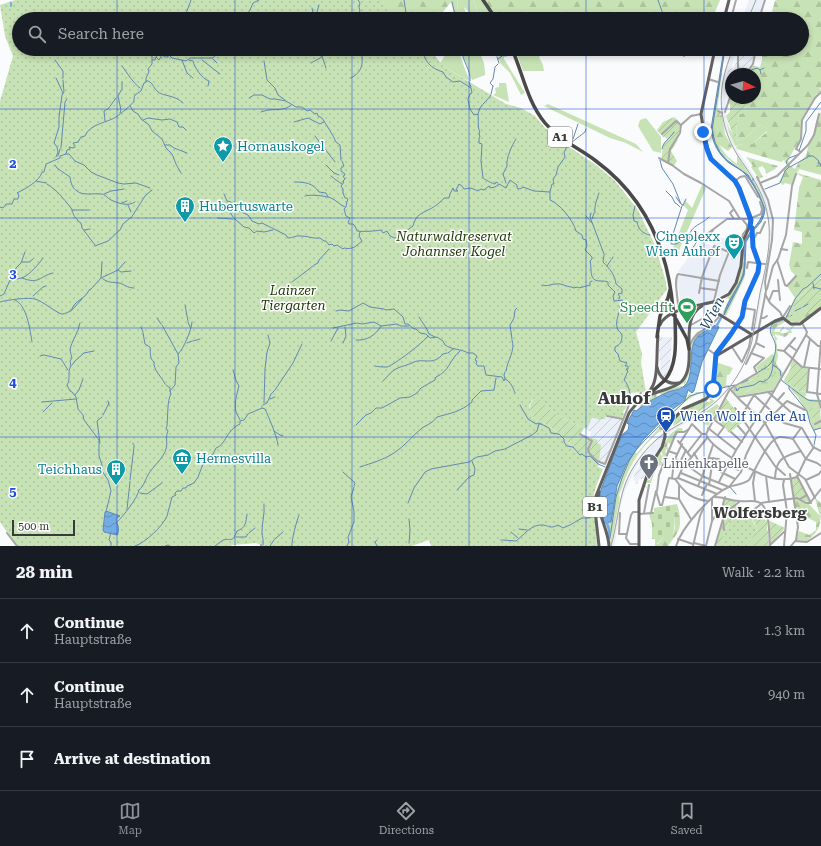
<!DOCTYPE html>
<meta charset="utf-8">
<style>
body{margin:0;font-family:"Roboto Serif",serif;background:#242831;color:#f1f3f6}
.compass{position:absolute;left:725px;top:68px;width:36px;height:36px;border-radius:50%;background:#171b24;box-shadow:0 2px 6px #0003;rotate:96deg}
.scale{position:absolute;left:12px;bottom:10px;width:63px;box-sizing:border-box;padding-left:4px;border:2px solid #393a3a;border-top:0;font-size:11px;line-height:14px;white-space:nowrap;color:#393a3a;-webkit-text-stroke:3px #fff;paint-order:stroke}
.stop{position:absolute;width:12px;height:12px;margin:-9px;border:3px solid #1a73e8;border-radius:50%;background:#fff}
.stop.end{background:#1a73e8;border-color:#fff;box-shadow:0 1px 4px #0008}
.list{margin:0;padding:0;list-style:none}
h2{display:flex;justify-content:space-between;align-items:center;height:52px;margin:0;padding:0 16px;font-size:17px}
h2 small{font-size:13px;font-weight:400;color:#9ea1a6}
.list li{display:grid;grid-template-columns:26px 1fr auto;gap:12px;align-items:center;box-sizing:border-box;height:64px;padding:0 16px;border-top:1px solid #363941}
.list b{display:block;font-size:15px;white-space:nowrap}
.list p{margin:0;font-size:13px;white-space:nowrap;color:#9ea1a6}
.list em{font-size:13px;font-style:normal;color:#9ea1a6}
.icon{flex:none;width:22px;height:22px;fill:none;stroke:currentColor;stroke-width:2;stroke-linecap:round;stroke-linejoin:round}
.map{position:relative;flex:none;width:821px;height:546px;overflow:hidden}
.search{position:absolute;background:#171b24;box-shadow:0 2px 6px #0003;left:12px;right:12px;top:12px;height:44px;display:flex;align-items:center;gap:10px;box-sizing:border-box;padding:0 14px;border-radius:22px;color:#9ea1a6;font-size:15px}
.sheet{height:244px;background:#171b24}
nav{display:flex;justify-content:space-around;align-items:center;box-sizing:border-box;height:56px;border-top:1px solid #363941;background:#171b24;font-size:11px;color:#9ea1a6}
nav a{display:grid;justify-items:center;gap:2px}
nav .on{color:#8c9099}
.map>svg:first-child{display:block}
.built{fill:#ebeff7}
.industrial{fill:url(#industrial-furrows)}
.grass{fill:#c7e2b5}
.forest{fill:url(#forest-firs)}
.wetland{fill:url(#wetland-marsh)}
.cemetery{fill:url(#cemetery-stones)}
.park{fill:url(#park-dots)}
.garden{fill:url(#garden-furrows)}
.water{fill:url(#water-waves);stroke:#628ab2}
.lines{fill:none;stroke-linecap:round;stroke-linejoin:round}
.stream{stroke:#628ab2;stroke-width:1}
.canal{stroke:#74ace5;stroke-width:2}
.river{stroke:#74ace5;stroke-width:2.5}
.minor{stroke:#a7a6a6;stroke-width:2}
.major{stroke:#626160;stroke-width:3}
.highway{stroke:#4a4948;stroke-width:3.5}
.rail{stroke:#9e9fa0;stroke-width:1}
.major-bridge{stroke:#626160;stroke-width:3}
.highway-bridge{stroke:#4a4948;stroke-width:3.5}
.route{stroke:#1a73e8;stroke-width:5}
.grid{fill:none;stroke:#1d4ed8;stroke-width:1;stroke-opacity:0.55}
.labels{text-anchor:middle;stroke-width:3;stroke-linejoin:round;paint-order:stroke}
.shield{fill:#fff;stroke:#747575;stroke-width:1}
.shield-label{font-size:12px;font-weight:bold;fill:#393a3a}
.culture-label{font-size:13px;fill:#0d838f;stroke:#fff;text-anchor:start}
.park-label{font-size:13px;font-style:italic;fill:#1c3504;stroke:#fff}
.leisure-label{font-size:13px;fill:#27864d;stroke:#fff;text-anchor:end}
.transit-label{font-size:13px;fill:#164399;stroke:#fff;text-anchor:start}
.worship-label{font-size:13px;fill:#5b616d;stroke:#fff;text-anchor:start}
.water-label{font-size:14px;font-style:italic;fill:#184066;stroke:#fff}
.quarter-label{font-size:15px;font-weight:bold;fill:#393a3a;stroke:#fff}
.district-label{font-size:17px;font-weight:bold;fill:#393a3a;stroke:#fff}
.grid-label{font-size:13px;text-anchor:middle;font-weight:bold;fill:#1d4ed8;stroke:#fff;stroke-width:3;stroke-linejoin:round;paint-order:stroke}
</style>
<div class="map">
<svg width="821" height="546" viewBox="0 0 821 546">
<defs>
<pattern id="industrial-furrows" width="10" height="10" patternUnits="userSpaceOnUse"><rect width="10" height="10" fill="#ebeff7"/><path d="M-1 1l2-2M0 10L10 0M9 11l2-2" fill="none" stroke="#caced4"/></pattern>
<pattern id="forest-firs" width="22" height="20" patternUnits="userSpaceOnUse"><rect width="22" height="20" fill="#c7e2b5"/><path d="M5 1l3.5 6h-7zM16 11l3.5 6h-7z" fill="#acc39c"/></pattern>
<pattern id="wetland-marsh" width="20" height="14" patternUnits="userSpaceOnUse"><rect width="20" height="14" fill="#c7e2b5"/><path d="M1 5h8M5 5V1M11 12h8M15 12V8" fill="none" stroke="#acc39c"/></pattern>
<pattern id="cemetery-stones" width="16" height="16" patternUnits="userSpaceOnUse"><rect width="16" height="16" fill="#c7e2b5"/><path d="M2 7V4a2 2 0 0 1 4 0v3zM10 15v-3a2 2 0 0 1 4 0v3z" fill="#acc39c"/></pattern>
<pattern id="park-dots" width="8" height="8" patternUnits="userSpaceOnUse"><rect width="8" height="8" fill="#c7e2b5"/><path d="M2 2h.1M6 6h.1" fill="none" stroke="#acc39c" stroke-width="1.8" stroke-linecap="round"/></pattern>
<pattern id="garden-furrows" width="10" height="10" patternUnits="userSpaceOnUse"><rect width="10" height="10" fill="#c7e2b5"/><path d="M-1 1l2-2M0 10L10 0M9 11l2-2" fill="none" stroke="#acc39c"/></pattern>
<pattern id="water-waves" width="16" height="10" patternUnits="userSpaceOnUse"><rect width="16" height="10" fill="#74ace5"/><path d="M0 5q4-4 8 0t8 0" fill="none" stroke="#608dbb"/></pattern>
</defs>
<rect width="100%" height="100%" fill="#fafbfc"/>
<g class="built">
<path d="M749,0H765L758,19H742Z"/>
<path d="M732,49H737L731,68H729L725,91L727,125L734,145L755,177L765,195L772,222H770L771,234L770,246L756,330L753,332L769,247V224L766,215V207L761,193L730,142L724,125L721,105V91L723,77Z"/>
<path d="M717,238L740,239V242L742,243L740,265L735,282L729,291L719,298L684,308L680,300L677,278L679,275L683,276V273L678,272L700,241L713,246Z"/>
<path d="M728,387H730L712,406L695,418L672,431L655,444L637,466L625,491L620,508L615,543L614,546H611L622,490L628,476L639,458L662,433L714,403Z"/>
</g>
<g class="industrial">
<path d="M740,49H746V51L754,54L752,65L745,74H731V91L728,93H725L726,79L729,68L734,69Z"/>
<path d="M664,337H672L670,366L668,372L664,379L661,377L658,338Z"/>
<path d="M592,417L604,419L607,417L622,419L605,463L599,461L597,443L598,440L590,436L591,432L586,430Z"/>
<path d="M664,437V442L647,472L642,479H639L637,484L635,483L636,481L633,480L635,472L652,448Z"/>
</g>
<g class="grass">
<path d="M457,0H473L481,19H471L468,11L464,7L468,19H457C456,12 459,6 457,0Z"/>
<path d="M453,49H459C461,60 465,69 469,79L467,80L443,66L440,63L446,54Z"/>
<path d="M463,49H476C483,57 485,64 485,75L472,80L463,55Z"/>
<path d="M515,49H542L543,53L539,57L543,65L544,71H523Z"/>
<path d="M503,53L504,55V59L525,93L521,95L510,73L501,64L498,57Z"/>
<path d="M499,83H506L509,102L493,95L496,93L495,88L499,87Z"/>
<path d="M548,104L636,144L643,152L626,143L610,138L544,106Z"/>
<path d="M646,118L661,137V153L653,151L638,126L640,120Z"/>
<path d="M726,119L729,128L737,141L749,135L757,126L761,125L766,128L767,131L752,144H743L735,146L729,132Z"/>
<path d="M702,185L706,188L679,250L673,248L688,210L683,205L685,200L692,208Z"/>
<path d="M743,262H746L745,273L747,265L744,279L726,316L722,314L729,299L727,298L726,299H725C737,289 741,277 743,262Z"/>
<path d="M778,371L783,373L773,390L738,396L732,389V388L739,385V386L733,389L736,393H740L748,391Z"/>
<path d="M784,380L799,391L807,392L805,397L808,399L821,400V407L820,404L808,410L818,429L814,431L806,410L797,396L789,388L794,389L783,381Z"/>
<path d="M696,392L711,393L708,397L700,400L702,399L701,396L702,398H704L703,393C688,395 671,415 661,427L658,426L685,400L689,394L693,395Z"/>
<path d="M659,428L662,429L660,433V431C641,447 631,462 623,485C622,489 620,491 619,496L620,497L611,546H609L613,530L609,543L605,523H611C613,498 621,473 634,452L637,453Z"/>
</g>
<g class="forest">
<path d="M187,0H457C459,6 456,12 457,19H456L451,2L437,19H184Z"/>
<path d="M473,0H720L712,19H481Z"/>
<path d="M777,0H821V88H820L821,91L816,95L801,120V138L789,158L788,160L789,163L787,165L784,160L781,162L737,149L736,146L743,144H752L767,132L766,128L761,125L757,126L749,135L737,141L736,139H737L736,130L739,114L744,111L746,104L750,98H755V74H750L749,72L753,66L760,67L762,60V49H802V19H770L775,1Z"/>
<path d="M725,49L717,111L720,113L719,117L722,113L725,134L732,147L728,151L719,145L727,156L737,164V155L759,190L765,205L764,206C761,196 751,178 743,171C727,157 716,154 712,130Z"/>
<path d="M821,111V175L799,169L792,185L785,183L783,185L779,182L784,174V170L789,165L795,169L799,162L806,156L808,147L814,132L816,122Z"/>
<path d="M746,157L778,166L775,169L766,174L765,169L762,166L758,168L763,177L759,179L751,167L753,166Z"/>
<path d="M797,173L821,180V278L805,291L806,292L797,298L799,300L790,319C793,314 797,308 804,308L811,315C800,322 797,326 785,318L795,298L787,286L796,276L791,271L789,265L793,242L802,244V232L794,230L799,188L803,177L797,174Z"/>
<path d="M784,320L787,322H785L776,327L774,332H780V330L784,326V328L780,333H786L789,330H786L787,328L790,329L792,326L790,325H795L791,330L792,333H790L785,337L775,334V336L778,339L776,340L778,356L776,364L783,373L780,379L779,374L767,387L761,385L762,383L767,384L778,371L751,380L745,385L739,386V385C749,378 762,368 773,367L776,344L774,336L772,335L771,328L774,324Z"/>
<path d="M706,328L703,331L705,332L696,339L693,344L689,374L684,386V383L676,387L682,386L683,387L661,395L660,393L657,394L656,398L638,408L641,405L640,403L644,400L645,402C648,400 649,397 652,395L653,397L655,394L666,390L685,378L690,349L693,339L692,338L697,332Z"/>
<path d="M716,362L733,368L729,375H727L726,385H730L728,386L713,392L717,375Z"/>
<path d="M678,428H682L683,432L678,431L675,435L671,444L668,443L667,447L669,448L668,450L666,449L665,452L668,453L665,459L661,460L663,465L656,466L651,483H646L645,486L648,488L645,487L641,499L651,466L660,452L661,455L663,456L661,451L669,435Z"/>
<path d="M797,498L808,503L820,516L815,498L821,503C821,523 821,530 807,541L797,540L796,538L799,531L809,535L816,530V522L796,512L794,499Z"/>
<path d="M679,511C682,529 679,531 668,546H655V543L658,544L664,537L673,534L675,528L674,512Z"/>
</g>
<path class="wetland" d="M772,354L775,355L773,367L778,371L767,384C755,380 747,398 734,392L733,390L734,387L746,384L769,368V367L759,373L756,367Z"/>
<g class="cemetery">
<path d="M717,404L719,406L708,426L696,418Z"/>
<path d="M677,504L679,511L674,512C674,521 676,530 671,537H664L657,544L655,543V539H652V524L649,514L654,513V508Z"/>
</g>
<g class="park">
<path d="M15,0H376L403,19H19V49H430L443,66L506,104L521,108L535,116L545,128L566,145L596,165L615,181L638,210L654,243L665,278L667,289L636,332L642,354L641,363L646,392L628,393L630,402L623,412L624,414L622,418L606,415L605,419H601L600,420L592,417L587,429C569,422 549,412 537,397L532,400L529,406L533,417C550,426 565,436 577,452H585L591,456L599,462L598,467L603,469C597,484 590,498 594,515V498L597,546H431L429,540L412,546H263L256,543L233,545L230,546H17L0,522V101L13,56L5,36L0,5Z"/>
<path d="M746,516L751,519L757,528C757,534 752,541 747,546H721L724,536V530H726C732,512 735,522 746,516Z"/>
</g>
<g class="garden">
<path d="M731,96V98H750L746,104L743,114H739L736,130L737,139L735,140L727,119L726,116L730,112V104L728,103Z"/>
<path d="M674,117L678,120L681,125L677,139L678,140L671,151L677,161L673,167L661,160L662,155L663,145L668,139L662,136L657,130L663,122Z"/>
<path d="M821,278V307L811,315L804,308C797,308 793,314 790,319L788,318L797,301L799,300L797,298L806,292L805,291Z"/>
<path d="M793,360L803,368L808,369L807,392L799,391L784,380L791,368L790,366Z"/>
<path d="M537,396C548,411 567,421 584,428L581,434L598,440L597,443L601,445L599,462L591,456L585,452H577C565,436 550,426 533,417C529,408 528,403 537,396Z"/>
<path d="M725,397L744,421L729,433L724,426L714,419Z"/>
<path d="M710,398L715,401L710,405L673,426C674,411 695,405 706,401L708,402L711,401L709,399Z"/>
<path d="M820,404L821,427L818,429L808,410Z"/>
<path d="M797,477L810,502C804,502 800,499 794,498L791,479Z"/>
<path d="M725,498L736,501L735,506L751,512L744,517C733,517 729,519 726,530H724V536L721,546H715L721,525L724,526V513L728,510L724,511V503Z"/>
<path d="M752,512L767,521V530L768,531L769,546H747L757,531C757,525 753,519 747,517Z"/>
<path d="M768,520L785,528L771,544V543Z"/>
</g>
<g class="water">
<path d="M724,49H725L712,130L715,142L720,152L727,160L748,175L759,194L765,209L764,215L761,222L752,232L746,242L745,266L744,275L739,286L724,315C726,302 739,288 743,274C746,263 742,251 745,241C750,228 764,223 763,207C763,203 760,200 759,196C756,189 751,181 746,175C742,170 735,167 729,163C718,154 712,142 711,129Z"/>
<path d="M715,325L719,327L702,362L694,391L692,393L688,390L685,400L673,409L643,440L627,463L617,486L611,522L604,523L601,517L599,495L618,444L623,434L628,430L629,425L627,423L634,410L636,411C645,403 657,397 668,392C672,390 679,390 683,387C695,379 688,351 695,340C699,333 709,330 715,325Z"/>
<path d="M106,511L120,516L116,518C116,524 121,528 117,535L104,532L103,530L105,512Z"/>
</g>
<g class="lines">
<g class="stream">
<path d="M358,0L360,3L359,7L360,11L358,14L360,15L359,19"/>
<path d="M404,0L407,19"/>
<path d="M658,0L663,14L662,15L665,16V19"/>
<path d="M452,2L456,19"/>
<path d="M312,8L314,17"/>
<path d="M184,19L191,0"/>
<path d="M243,19L250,10L253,3L259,0"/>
<path d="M315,19L319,5"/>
<path d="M422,49C425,62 430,68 443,72L446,77L453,82L460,81L471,88L472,93L470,94L468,99"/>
<path d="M462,49C461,60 472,71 470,81"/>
<path d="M143,50L146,54L152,56V60"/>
<path d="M168,54L172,58L186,61L190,58H213L220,49"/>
<path d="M503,55L506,53V49"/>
<path d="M322,56L326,68"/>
<path d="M497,56L496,51L497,49"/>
<path d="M504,56L513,55"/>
<path d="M156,57L158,54L157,49"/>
<path d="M497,57L499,63"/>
<path d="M213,59L217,63"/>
<path d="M498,59L502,56"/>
<path d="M55,60L63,71V78"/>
<path d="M182,60L187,73L193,78"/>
<path d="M189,60L193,61C195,68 201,78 209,81L208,86"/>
<path d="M202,60L220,74"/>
<path d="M264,61L267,80L275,88L278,95L285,100"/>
<path d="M311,63L320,58L328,49"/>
<path d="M122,66C128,74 133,83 140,88"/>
<path d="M751,70L757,68L760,70L764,68"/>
<path d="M760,70L761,74"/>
<path d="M56,78L63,93"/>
<path d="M351,78C364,71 363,62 361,49"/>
<path d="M146,81H148C153,83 153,87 157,91C163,97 174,94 183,103"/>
<path d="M469,82L471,87"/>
<path d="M493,86L490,83L493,79L495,67L498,64"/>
<path d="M491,94L493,86"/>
<path d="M249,98L254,95H262L270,99H275L286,101L296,107H302L307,111L310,110L315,114L317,113L318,116L322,118C327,126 332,133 336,142L340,145L341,160"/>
<path d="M468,100L470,109L474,115L478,114C479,121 477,127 480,132L479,133L480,137L479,138V143L482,144L481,161L483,178C484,179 493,184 495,184L496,182L498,183"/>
<path d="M130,106L133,111L138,114L141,119L149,125L152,131L162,139L166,148L172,154L176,164L181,173"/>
<path d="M268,110C276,109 285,111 291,105"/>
<path d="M261,112L268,110"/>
<path d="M120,113L121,110L118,96L122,89V82"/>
<path d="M478,114C479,112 479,110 480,108C483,103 488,100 491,95"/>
<path d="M688,118L692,115"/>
<path d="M143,120L148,118L162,120L170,119L177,122L179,127H183L186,130"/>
<path d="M105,121L104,111L108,109L116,98"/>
<path d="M294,122L308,118L320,124L324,122"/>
<path d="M315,136L335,162"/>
<path d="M573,139L578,124"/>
<path d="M572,142L585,132L586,129"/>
<path d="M165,145H170L174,148L187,153"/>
<path d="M75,146L73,143L78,142L81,137L85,136C89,124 109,122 116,117C120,114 132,105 134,101C134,99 134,97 135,95L141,91L144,83L146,82V78L149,72L148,69L152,64V60H155L156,57L159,60L162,55L165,57H168V51L173,49"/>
<path d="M61,148L65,102L67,99"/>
<path d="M662,149C663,141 670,139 674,132"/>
<path d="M799,151L806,131V122L821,102"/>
<path d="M66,154H69L75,161L84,165L91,172L97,175L118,183L124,184L136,183L150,188"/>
<path d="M58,156L60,149"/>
<path d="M808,156H813L819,161L818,163H820L821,166"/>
<path d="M56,157L58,152L57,147L54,143L59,127V117L62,95L64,92L63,80"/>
<path d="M660,160L662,168L673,184L681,204L683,205"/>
<path d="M342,161L344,166L341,168V171L345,174L344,176H343L345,179L343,181L344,182L341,186L343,189V193"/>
<path d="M787,164L786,162L789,158L797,155"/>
<path d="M55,165L57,168L70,177C71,183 72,188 77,191C83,196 93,193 101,194C105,194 107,198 111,200C118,203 128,207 135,202"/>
<path d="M326,165L334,173L339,175"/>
<path d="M790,167L808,157"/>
<path d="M331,176L336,180"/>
<path d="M336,180L342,184"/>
<path d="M36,181L46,183"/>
<path d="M295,182C305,182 313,183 319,192L326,193L328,197"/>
<path d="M506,183L503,174L507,166C506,158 512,145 516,139"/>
<path d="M47,184C58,191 62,197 71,208C73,212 73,216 77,219L78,221L81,223L82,228L95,245"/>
<path d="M765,189L780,183L785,171L789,167V165"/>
<path d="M666,191L672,197L675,203L677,204L680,207"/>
<path d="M550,192L552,184H554L553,179L556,175L558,167L565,157L564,152L568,145"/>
<path d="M343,193L345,198H347L348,200L347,201L346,207L344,209L346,216L350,218L348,222L349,224H353L355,226L357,231C362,232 376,231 381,230L383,233L387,231L390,236L395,238L399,237L401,232L405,233L406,231L413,226C416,214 421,214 430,209C433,208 443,200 444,198H449L450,194L453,188L454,191H458L456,190L459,184L462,186L464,189L471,188L478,191L481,189L484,190L489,186L490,188L495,187L499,184L506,188L510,180L517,185V188L520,189L523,187L534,191L550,192V200C560,204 573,220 576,231L582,235L583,239L586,240L587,246L585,250L592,257V259L590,261C592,266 589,276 595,280C598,282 604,280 608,282V285L615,292L613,296L614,301L623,300L620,305C621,312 615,319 617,327C617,331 620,331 622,335C622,341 621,344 615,347V351L618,354L620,361L627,363L625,366H628V369H626L628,371L624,380C630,386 630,397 633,405"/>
<path d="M104,194L111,191L124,189"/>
<path d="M224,194L227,201L231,202L237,210L248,215L252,221L259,224L262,223L286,235L288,238C293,238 296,235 301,236C308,236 313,239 320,238L324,241H326L329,245L332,244L334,246L337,245L343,249L344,248C353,250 356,246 362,241L359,236L360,232"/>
<path d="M305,196C309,194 327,196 331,198C336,200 340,205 345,207"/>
<path d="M676,197L680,203"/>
<path d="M122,203L127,201"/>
<path d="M128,205L131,212"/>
<path d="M683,205L686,199"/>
<path d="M635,206L633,215L634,221L637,222C638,229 643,234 650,235"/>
<path d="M0,207L3,208L6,204H12L14,199H18L19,195L17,193C25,189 40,181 42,172H44L46,164L60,158V156L66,154L67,150L70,149L69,147L73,148L75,147"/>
<path d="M221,207L229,210L233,217"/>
<path d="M72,210H89"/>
<path d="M591,213L590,217L604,254"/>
<path d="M595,213C594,206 597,199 599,193"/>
<path d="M586,216L592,223"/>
<path d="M131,218L145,196L152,190"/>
<path d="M218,218L232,219"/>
<path d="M233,219H235L244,227L249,228L254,233L257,231L264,232L273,230"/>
<path d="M592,219L594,213"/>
<path d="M84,230L90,229"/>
<path d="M659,231L660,230"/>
<path d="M688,238L698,240"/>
<path d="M690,238C687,227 703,224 709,217"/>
<path d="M671,244L673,234L682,206"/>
<path d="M672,244H676L687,238"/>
<path d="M95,246L108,241L120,230L123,224L130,218"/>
<path d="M604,255L603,262C610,269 615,275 616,284L622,289V293L618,294L620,297L619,299"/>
<path d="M688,255L698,240"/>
<path d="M612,259L613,257"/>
<path d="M22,262H29L33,259"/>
<path d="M314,265L318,263L319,260L329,249"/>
<path d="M607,266L611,260"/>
<path d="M118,270L125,262"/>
<path d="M13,278L16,268L21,263L25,252"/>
<path d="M22,278C40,285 39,276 53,273"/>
<path d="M101,278L102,262"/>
<path d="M103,279C109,283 112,282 119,283C124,284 127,288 134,288"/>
<path d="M292,282L313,266"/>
<path d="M813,283L814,289"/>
<path d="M542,285C548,287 550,284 556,284C562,283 566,287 572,287L573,288L578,287L579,288L590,285V282L592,281"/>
<path d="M813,287L821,289"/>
<path d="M0,296L4,294L10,280C15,279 20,279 24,277C30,274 39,264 43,258"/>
<path d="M33,296L43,287L46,286"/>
<path d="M15,300C27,305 30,330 32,342"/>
<path d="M0,302C6,300 30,297 35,299C41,300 58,314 62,314C65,314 68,312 71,311C75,299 85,300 89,290L91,289L101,278L118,270L121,272L131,271"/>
<path d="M185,305L188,321"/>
<path d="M803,307L808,304"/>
<path d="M72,310L82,299"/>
<path d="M336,311L340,310L349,311L363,303L370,307L384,309L386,310L394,309L403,317L405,324H408L414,329H416L420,333L426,334L430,338L437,337L443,341L445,345C452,350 462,349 468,353H473L477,356L475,360L477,361L476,364L478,366H484L486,375L502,377L504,381L505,379C511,382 513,388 515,393"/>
<path d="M795,311L801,308"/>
<path d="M791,316L792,315"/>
<path d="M419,317C422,323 427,327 429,334L435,337"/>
<path d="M157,318L161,324"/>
<path d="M786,318L795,299L803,289L807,287L821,274"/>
<path d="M188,322L190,327"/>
<path d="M162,325L178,354"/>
<path d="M141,327L143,332"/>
<path d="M333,328L357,323L362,324L374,322L381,326L397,324L401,326H409"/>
<path d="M143,333L145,344L150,347C151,353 149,358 154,362C153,370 162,377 165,384"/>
<path d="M512,339L510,325L514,318L515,310L517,308"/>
<path d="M356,340C367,341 376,335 381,326"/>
<path d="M73,341C69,349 70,351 72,358L70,361L71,366C67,372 71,379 67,385L70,391L72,392L76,397L78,409L83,415L84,420L99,440V456L102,465V471L108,480L111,491L106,512"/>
<path d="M73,341L78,330L80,323"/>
<path d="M193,341L200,339"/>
<path d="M331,341L338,328"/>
<path d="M187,343L192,341"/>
<path d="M343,343L346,336L345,327"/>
<path d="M84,353L94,351"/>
<path d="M448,353L453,349"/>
<path d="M40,356L44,355L61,359L68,370"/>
<path d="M72,365L75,361L84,353"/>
<path d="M773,365L780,370L781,376"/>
<path d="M375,366C379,367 383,367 387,367C394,365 424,342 428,336"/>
<path d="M233,370C235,375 235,381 239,386C237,394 234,402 236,412C237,415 239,417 240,420"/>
<path d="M506,371C507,361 516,350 512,340"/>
<path d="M505,372L504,375L505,379"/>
<path d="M757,373C761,370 767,368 770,364C774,359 777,350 775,343C774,338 767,331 772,325C774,322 780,322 783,320"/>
<path d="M781,379L782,381C787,384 805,399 808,400C812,401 817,401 821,401"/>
<path d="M383,381C387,377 390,373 394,370C400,366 409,365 414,362C424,358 433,366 443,354L447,353"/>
<path d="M742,383L748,380"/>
<path d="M166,385L170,388V391"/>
<path d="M789,386V389L807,411L810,423L816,435L814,445"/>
<path d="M736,388L737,391L739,388L754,385L760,381L763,382C766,380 769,379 770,376C774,369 772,362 774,357"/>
<path d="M713,390L735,385"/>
<path d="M75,395L79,390L83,379"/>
<path d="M270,399L275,397"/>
<path d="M108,401L109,405"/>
<path d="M42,402L76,399"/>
<path d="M264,403L265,369L267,352L270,343L268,335"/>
<path d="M263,405L267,403L271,394L275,390L293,363L302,344"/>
<path d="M520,405L528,419L536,424L539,423L549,428L551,433L559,434L564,439V442L567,446L573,447L580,455L582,454L586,457L590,456L598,464L605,467"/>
<path d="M262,408L265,409C269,418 277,436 278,445"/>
<path d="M43,412L52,403"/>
<path d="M103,415L109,403"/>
<path d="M356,425L366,415L371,413L376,408H382L400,398L410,397L417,393L421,388L435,380L436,377C450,371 449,360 460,351"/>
<path d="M814,430L821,428"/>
<path d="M274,431L280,435L283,436"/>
<path d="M100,443L97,421L102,417"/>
<path d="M133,443V444"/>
<path d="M134,445V446"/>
<path d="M360,467C372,463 383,460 394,453C405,446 412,436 422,428C427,425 434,422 437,417C451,413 460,412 472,402V400L481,391L494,390L496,378"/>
<path d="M343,472L355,483L354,486"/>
<path d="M130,480L134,447"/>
<path d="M730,487L736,494"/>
<path d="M457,490L469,477L474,475L475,469L472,461"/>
<path d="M140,493L147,494L162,483"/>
<path d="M408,503L414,488L425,472L431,469L469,462L477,457L488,455L495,451L505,449L532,435L537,431L539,424H541"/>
<path d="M127,509L130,482"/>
<path d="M409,519L410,530L409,543"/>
<path d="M117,522C123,517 138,497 139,490C144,486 145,480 148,475C153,466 163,459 166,449C168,443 165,437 168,431L166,428L167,426C168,417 167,400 171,394L170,391L175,385L176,367L179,363L178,354C183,350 192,329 192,322"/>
<path d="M519,529L527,530"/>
<path d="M111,532L109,540L111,542V546"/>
<path d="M511,532L518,538"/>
<path d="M249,533L255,528"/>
<path d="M236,537H246L248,534"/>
<path d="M610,538L616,497L622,478L629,461L636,450L644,441L690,396L699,393L710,391"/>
<path d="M275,539L283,532"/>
<path d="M501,540H502"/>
<path d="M503,540L516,541C524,535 531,524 543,525C550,526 550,529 558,525L563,528L570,525L582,518H589L592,515"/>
<path d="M263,545C264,540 262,537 262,532C262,522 265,514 264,504"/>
<path d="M135,546C145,543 163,526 167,516C169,510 170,503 172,497L176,495L175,493L177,491H181L183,488H186L187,486L194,483L198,477L205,459L213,454L216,448C225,446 227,429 240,424V421L244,420L248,414L262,408"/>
<path d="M165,546L168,545L170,546"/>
<path d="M215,546L223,540C233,538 232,543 237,531C246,528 246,522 247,514"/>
<path d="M270,546L274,540"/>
<path d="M292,546C291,541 297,520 299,515"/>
<path d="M347,546L349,542L348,537L354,522V511L351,497L354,487"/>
<path d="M377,546L375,542L377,540"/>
</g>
<g class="canal">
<path d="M11,6V3"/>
<path d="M753,180V179"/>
</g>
<g class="river">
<path d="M716,327L722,316"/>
<path d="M606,521L609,529V539"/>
</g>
<g class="minor">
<path d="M731,19L736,0"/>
<path d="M759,19L765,0"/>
<path d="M740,49L738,57V68L748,72"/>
<path d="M745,50V49"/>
<path d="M684,56L688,49"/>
<path d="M746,74L753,64L756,49"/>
<path d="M708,79L718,82"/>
<path d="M718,111L722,113"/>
<path d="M725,112L731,94"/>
<path d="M662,134L676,121L681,125"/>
<path d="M801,152L796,149L801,139L802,120L815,98L821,92"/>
<path d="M659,158L672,165L684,174L701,183L729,201L740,219"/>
<path d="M668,163L670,149L680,133L681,125L691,116L701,114"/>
<path d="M757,177L760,183"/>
<path d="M735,181L740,177L745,176L758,197"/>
<path d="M733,210L730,213L734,219"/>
<path d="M742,219L747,225V229L743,234L742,239"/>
<path d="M707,234L727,219H749L761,214L762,209L760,202"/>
<path d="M707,234L710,235L713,230"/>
<path d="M753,237H755L757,233H760L765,222"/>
<path d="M781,249L787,250"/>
<path d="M777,260L785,285L787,286L796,276"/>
<path d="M747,268L748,262L765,264"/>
<path d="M700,288L716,290"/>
<path d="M766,290L767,289L773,266L778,259L786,235L792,186L796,174"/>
<path d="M779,291L780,300"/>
<path d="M699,293L702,277L714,246L729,252L720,275L714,301"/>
<path d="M765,294L770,303L780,312L783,318"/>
<path d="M769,301L773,291H779L778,280"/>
<path d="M744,308L755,310L752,330"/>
<path d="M678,310C679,300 673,281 678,274L719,281"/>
<path d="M783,317L790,306"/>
<path d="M761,318H764L767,316"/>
<path d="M802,323L807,332L806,335L818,346H821"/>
<path d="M691,325L716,311"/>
<path d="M756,343L764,347"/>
<path d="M690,345C696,328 711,331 720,315"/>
<path d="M789,345L797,351"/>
<path d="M732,347L741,361L742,362L749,347L751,336"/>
<path d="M709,350L716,355"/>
<path d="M778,350L784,351L802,367L821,369"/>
<path d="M784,351L795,338"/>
<path d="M746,364L756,343L766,291L765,282L772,240L773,220L768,200L760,183L777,176L808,145L814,135L819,114"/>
<path d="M804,367L810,339"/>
<path d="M809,368L807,392L821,394"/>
<path d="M730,389L740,400L765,423L789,467L805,479L815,498"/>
<path d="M768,392L793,414L805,417"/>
<path d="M817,394L821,341"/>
<path d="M817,394L821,408"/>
<path d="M738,397L774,391"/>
<path d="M778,400L784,393"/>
<path d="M735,408L775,466L785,475"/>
<path d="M607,416L623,419"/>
<path d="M741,417L754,395L784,423L802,428L813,447L821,451"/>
<path d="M713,419L724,427L718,435"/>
<path d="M815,424L821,421"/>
<path d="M738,426L746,435"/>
<path d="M660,428L662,429L668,422H671"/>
<path d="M708,428L736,450"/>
<path d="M731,432L742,442"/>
<path d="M580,434L592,441L588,449L589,453L597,461L605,464L629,405L641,393"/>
<path d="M706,434C709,447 755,473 769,477C777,480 789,480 797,477L805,460L814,447"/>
<path d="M706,434L730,389L757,373L754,367L764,358L751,353"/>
<path d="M793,439L801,428"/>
<path d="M678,441L691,457"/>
<path d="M680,443L692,424L702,434H706"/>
<path d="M668,451L677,454"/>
<path d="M688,452L702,434"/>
<path d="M694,453L704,471"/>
<path d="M709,458L719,459L721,462V472L735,479"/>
<path d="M675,459L685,464L702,476L729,487"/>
<path d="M675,459L682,444"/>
<path d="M680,462L686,450"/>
<path d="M729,465L738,470"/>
<path d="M755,472L753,483L755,501"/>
<path d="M681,473L722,490"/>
<path d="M790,474L798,527L796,540"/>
<path d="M766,476L769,502"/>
<path d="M797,476L811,503"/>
<path d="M672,478L673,470L676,460"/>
<path d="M678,478L682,469L707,438"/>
<path d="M775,478C776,458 783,457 801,451"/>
<path d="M675,479L678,478L717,494"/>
<path d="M806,480L819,474L821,471"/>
<path d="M719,482L727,466L731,463L732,458L736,450L771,396L806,335"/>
<path d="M709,485L713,458"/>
<path d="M679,486V499L691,519"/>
<path d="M698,486L702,477L713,445"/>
<path d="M729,487L741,472L746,455L755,437L765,423L787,401L805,410"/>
<path d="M657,491L659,475L674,438L677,432H684L689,429"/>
<path d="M702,495L707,484"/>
<path d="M665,497L679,499"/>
<path d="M715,497C725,497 730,501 739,501C745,502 752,500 758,502C770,505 769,535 770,545"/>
<path d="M800,499L807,495"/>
<path d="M761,503L797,498L806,503H810L821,489"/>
<path d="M638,512H633L631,515L626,538L630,544H639"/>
<path d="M620,513L619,534H626"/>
<path d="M644,513L649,485"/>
<path d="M651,513L656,491L660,505H662L669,478L675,479C685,493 692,500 709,501"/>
<path d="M639,514L653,513"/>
<path d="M746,516L761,504"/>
<path d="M712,520V499"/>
<path d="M723,521L724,530"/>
<path d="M7,533L17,546"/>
<path d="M678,539L693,544"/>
<path d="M694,543L706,546"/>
<path d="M770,545L785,531"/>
<path d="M261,546V545"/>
<path d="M676,546C682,527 711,494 729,487C736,484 743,485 749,480C755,471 769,437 780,437C784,437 789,438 793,439L806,459L817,463L821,466"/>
<path d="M693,546L700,516L703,509"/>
<path d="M706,546L712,521L715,516L720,512L728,511L739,502"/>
<path d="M715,546L723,519V504L725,497"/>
<path d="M784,546L787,511L783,485L784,480"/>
<path d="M791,546L795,541L807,542L821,533"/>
</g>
<g class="major">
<path d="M724,19L729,0"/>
<path d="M714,302L717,313L751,334"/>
<path d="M684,309L689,314L690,319"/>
<path d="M660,325C667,308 700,306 716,301L729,294L736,283L741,266L743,241L751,223L739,188L735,181L711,159L705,140L701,114L715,49"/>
<path d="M716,356L775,321L783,318L791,324H800L821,308"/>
<path d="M657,367C659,377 667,385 678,383"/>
<path d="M650,395C660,390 674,389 682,381C699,363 677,320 702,306"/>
<path d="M665,431L668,425L683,409L706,399L711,394L715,371V361L716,354L731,334L742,317L745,301L758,272L759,263L753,247L752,228L751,226"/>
<path d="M599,492C595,512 608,527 609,546"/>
<path d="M599,546L595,510L596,496L629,413C635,404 644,398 651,389C659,378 656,351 658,336"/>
<path d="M639,546V500L650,466L662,447L665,437"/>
</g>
<g class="highway">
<path d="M483,0L496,19"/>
<path d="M512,49C523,74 527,101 545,123C559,140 579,148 596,161C646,198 668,249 673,309"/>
<path d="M676,319L687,339L689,349"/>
<path d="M657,337L660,316L668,298L670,290"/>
<path d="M665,380C679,363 675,336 675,315"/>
<path d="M647,396L664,381"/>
</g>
<g class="rail">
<path d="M748,19L756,0"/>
<path d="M611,546C621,511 617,486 642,455C660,431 681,425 705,410C728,395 746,367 752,341C755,325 757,309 760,293C766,266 773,240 767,212C763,191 750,174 738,156C724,134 718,107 723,81C725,70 729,59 733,49"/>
</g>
<path class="major-bridge" d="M665,437V431"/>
<g class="highway-bridge">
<path d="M673,309V315"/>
<path d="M664,381L665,380"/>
</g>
</g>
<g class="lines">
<path class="route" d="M703,132L707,149L711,159L735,181L739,188L751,220L750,226L752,228L753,247L759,264L758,272L745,301L742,317L731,334L716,354L713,389"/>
</g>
<path class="grid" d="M117,0V19M235,0V19M352,0V19M469,0V19M586,0V19M704,0V19M117,49V546M235,49V546M352,49V546M469,49V546M586,49V546M704,49V546M0,109H821M0,218H821M0,328H821M0,437H821"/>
<defs>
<symbol id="sight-pin" viewBox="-11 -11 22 30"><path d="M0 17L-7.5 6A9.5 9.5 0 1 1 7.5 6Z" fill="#0f9aa8" stroke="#fff"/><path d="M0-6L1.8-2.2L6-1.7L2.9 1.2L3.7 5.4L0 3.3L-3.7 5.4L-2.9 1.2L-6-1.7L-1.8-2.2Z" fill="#fff"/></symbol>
<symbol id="building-pin" viewBox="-11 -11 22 30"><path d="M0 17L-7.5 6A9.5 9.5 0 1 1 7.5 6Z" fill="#0f9aa8" stroke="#fff"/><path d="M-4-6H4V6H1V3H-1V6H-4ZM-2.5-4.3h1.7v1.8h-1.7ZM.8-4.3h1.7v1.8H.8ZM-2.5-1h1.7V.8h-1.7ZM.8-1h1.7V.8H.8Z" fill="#fff"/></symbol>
<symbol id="theatre-pin" viewBox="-11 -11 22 30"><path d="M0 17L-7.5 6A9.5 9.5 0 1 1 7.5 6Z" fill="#0f9aa8" stroke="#fff"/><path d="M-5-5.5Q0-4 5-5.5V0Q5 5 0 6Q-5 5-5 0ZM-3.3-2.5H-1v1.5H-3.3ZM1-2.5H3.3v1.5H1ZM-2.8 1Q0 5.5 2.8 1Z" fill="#fff"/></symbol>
<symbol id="stadium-pin" viewBox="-11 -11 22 30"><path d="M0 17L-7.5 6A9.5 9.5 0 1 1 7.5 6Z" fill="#2e9e5b" stroke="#fff"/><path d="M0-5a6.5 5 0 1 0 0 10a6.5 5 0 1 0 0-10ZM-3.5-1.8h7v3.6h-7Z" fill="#fff"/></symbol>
<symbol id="station-pin" viewBox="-11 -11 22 30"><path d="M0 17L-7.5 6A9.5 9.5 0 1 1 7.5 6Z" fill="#1a4fb4" stroke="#fff"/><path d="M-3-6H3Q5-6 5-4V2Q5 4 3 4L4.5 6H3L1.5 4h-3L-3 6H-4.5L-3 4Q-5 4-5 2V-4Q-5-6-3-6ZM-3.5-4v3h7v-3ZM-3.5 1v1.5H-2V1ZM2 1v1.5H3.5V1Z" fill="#fff"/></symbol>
<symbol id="museum-pin" viewBox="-11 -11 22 30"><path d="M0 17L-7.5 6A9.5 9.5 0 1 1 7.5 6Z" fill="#0f9aa8" stroke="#fff"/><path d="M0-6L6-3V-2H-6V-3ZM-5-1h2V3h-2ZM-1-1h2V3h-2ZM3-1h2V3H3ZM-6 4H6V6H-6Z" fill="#fff"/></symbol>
<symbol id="church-pin" viewBox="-11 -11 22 30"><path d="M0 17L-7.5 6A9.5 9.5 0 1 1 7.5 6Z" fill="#6b7280" stroke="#fff"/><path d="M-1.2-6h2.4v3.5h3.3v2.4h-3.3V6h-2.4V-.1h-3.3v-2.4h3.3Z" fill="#fff"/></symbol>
</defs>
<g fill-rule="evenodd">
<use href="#sight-pin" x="212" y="135" width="22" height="30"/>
<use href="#building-pin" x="174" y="195" width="22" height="30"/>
<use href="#theatre-pin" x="723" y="232" width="22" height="30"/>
<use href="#stadium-pin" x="676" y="296" width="22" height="30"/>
<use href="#station-pin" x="655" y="405" width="22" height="30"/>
<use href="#museum-pin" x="171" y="447" width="22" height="30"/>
<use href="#church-pin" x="638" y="452" width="22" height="30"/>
<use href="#building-pin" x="105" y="458" width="22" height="30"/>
</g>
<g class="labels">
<g class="shield">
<rect x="548" y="127" width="24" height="20" rx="3"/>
<rect x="583" y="497" width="24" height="20" rx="3"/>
</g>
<g class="shield-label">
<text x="560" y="141">A1</text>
<text x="595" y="511">B1</text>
</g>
<g class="culture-label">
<text x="237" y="151">Hornauskogel</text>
<text x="199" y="211">Hubertuswarte</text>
<text x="720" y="241" text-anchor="end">Cineplexx<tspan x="720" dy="15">Wien Auhof</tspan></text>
<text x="196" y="463">Hermesvilla</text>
<text x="102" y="474" text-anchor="end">Teichhaus</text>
</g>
<g class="park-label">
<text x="454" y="241">Naturwaldreservat<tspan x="454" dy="15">Johannser Kogel</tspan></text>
<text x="293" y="295">Lainzer<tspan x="293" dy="15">Tiergarten</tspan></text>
</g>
<g class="leisure-label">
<text x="673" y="312">Speedfit</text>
</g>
<g class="transit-label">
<text x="680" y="421">Wien Wolf in der Au</text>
</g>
<g class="worship-label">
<text x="663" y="468">Linienkapelle</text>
</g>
<g class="water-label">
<text transform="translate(712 313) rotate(-62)" y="5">Wien</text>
</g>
<g class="quarter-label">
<text x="760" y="518">Wolfersberg</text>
</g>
<g class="district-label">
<text x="624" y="404">Auhof</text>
</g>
</g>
<g class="grid-label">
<text x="13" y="168">2</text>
<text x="13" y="278">3</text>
<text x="13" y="387">4</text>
<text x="13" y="496">5</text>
</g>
</svg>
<svg class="compass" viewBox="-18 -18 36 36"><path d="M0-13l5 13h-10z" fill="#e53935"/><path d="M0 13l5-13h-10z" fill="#9ea1a6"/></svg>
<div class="scale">500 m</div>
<div class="stop" style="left:713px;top:389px"></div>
<div class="stop end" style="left:703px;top:132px"></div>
<div class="search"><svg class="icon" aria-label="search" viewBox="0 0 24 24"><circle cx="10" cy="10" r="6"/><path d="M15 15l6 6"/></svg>Search here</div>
</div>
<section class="sheet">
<h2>28 min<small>Walk · 2.2 km</small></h2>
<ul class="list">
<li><svg class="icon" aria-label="ahead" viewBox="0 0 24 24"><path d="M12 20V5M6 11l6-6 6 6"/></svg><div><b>Continue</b><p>Hauptstraße</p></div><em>1.3 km</em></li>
<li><svg class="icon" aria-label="ahead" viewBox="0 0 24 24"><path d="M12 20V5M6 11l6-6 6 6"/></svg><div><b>Continue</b><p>Hauptstraße</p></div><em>940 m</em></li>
<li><svg class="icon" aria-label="arrive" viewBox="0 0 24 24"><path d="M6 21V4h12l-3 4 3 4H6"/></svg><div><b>Arrive at destination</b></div></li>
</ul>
</section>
<nav>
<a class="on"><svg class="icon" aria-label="map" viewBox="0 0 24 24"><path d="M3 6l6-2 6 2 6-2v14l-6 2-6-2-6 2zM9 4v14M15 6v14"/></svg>Map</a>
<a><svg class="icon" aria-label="directions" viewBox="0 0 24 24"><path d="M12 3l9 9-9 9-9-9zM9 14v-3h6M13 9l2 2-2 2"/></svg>Directions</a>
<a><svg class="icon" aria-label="saved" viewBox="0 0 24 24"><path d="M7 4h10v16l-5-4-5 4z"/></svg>Saved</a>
</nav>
